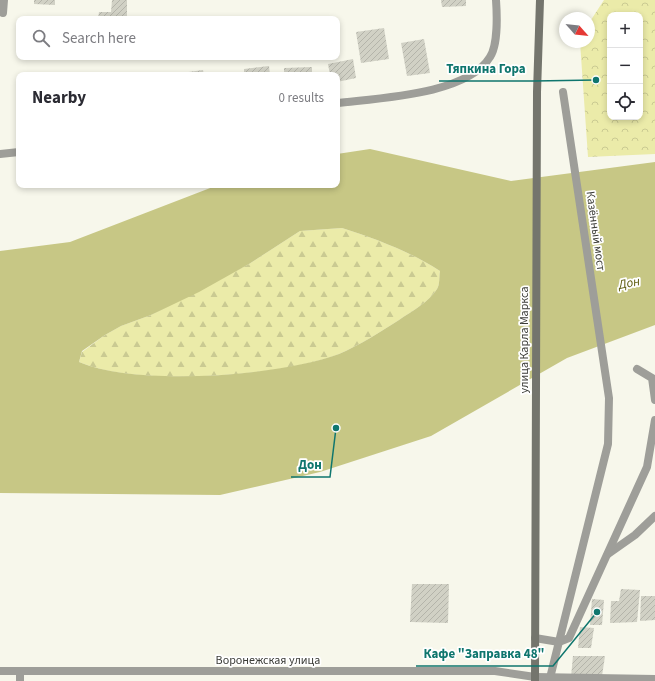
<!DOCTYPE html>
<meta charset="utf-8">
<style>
body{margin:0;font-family:"Source Sans 3",sans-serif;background:#f2f2f3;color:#2b2b33}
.controls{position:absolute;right:12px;top:12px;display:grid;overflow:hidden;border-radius:8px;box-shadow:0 2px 6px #0003}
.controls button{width:36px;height:36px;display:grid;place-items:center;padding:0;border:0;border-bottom:1px solid #e1e1e2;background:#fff;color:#2b2b33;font:20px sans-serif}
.compass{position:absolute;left:559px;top:12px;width:36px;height:36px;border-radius:50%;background:#fff;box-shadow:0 2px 6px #0003;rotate:117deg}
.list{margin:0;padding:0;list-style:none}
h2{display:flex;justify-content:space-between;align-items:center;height:52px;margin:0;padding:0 16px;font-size:17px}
h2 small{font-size:13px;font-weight:400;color:#7c7c81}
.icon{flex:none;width:22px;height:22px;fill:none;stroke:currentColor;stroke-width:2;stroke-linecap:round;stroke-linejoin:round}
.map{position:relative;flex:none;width:655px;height:681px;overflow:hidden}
.search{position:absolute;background:#fff;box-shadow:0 2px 6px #0003;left:16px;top:16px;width:324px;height:44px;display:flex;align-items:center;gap:10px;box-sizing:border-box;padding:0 14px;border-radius:8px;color:#7c7c81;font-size:15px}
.panel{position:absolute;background:#fff;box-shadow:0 2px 6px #0003;left:16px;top:72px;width:324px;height:116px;border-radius:8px}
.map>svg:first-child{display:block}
.forest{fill:url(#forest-firs)}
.park{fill:url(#park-crowns);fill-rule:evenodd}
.water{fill:#c7c785;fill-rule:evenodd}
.building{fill:url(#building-hatch)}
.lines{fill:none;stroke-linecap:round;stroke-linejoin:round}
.minor{stroke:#9e9e99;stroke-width:8}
.tertiary{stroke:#9e9e99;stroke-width:8}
.secondary{stroke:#74756d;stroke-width:8}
.labels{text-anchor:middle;stroke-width:3.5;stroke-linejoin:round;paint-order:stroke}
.street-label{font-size:12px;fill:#3c3d38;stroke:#fff}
.water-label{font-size:13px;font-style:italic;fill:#5b5909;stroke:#fff}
.leader{fill:none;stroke:#0f766e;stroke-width:1.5}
.callout-dot{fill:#0f766e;stroke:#fff;stroke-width:1.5}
.callout-label{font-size:13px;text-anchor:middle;font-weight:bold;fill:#0f766e;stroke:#fff;stroke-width:3.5;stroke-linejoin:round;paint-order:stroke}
</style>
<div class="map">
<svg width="655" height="681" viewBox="0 0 655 681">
<defs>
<pattern id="forest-firs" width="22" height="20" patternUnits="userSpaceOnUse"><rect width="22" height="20" fill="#ebeba9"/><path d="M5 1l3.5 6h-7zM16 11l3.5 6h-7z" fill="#caca92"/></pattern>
<pattern id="park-crowns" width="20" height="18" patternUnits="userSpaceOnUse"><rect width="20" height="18" fill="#ebeba9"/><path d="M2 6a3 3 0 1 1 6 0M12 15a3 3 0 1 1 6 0" fill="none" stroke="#caca92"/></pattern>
<pattern id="building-hatch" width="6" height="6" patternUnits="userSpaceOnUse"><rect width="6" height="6" fill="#d1d1c5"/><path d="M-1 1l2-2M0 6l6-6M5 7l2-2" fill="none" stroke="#b4b4aa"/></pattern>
</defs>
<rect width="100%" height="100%" fill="#f7f7eb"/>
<path class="forest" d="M342,228C376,239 409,251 440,271C439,276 440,285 437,289C429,302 412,311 399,320C382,331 358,346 339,354C279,377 137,387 79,362L82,352L105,335L121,326L151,315L249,264L300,231Z"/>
<path class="park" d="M604,0H655V154L588,157L580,42H589V23ZM610,15H640V117H610Z"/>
<path class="water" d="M370,149L511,181L655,162V325L567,358L431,436L320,472L220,495L0,493V251L70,242L218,185H337V154ZM342,228C376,239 409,251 440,271C439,276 440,285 437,289C429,302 412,311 399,320C382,331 358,346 339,354C280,376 137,387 79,362L82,351L105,335L121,326L151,315L199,292L249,264L300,231Z"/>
<g class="building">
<path d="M34,0H55V5L34,4Z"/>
<path d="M112,0H127V19H98L99,12H111Z"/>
<path d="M441,0H466V6L442,7Z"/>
<path d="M384,28L389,59L361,63L356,32Z"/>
<path d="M424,39L430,73L407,76L401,43Z"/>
<path d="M353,59L356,78L337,82V75H330L328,64Z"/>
<path d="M269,66L270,75H244V69Z"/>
<path d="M312,67V75H284V68Z"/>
<path d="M203,70L204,75H174V74Z"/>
<path d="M412,584H449L448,623L410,622Z"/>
<path d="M621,589L640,590L637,622L610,623L611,601H619Z"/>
<path d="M641,596H655V620L640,621Z"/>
<path d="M592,599L604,600L602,625H590Z"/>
<path d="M580,627L594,628L591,648H578Z"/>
<path d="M573,656H605L602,676L571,677Z"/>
</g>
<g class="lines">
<g class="minor">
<path d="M3,13L4,0"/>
<path d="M337,103C378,98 467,95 490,57C498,45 497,14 496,0"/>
<path d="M0,154L19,152"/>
<path d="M637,369L652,378L655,400"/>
<path d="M608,554L635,535L655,516"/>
<path d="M535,638L559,642L569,638L647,467L655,420"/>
<path d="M535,677L655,679"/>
<path d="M550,678L608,444L609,398L563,92"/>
<path d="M20,681V672"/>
</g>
<path class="tertiary" d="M0,671H495L535,677"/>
<path class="secondary" d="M535,681L537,92L540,0"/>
</g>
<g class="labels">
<g class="street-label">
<text transform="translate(596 231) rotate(82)" y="4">Казённый мост</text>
<text transform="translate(524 340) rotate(-90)" y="4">улица Карла Маркса</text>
<text x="268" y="664">Воронежская улица</text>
</g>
<g class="water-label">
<text transform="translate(629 282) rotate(-11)" y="5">Дон</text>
</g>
</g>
<path class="leader" d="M596 80L534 81H439M336 428L330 477H291M597 612L553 666H416"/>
<g class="callout-dot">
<circle cx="596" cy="80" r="4"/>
<circle cx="336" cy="428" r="4"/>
<circle cx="597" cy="612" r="4"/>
</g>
<g class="callout-label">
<text x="486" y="73">Тяпкина Гора</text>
<text x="310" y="469">Дон</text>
<text x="484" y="658">Кафе "Заправка 48"</text>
</g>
</svg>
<div class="controls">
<button>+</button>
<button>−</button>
<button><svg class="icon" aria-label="locate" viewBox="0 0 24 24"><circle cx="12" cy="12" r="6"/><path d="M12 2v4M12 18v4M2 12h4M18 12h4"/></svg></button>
</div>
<svg class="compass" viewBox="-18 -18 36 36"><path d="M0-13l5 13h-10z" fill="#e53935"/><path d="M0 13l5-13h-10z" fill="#7c7c81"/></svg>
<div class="search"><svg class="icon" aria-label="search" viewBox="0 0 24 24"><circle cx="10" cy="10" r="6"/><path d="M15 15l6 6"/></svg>Search here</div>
<section class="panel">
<h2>Nearby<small>0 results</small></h2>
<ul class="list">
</ul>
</section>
</div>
